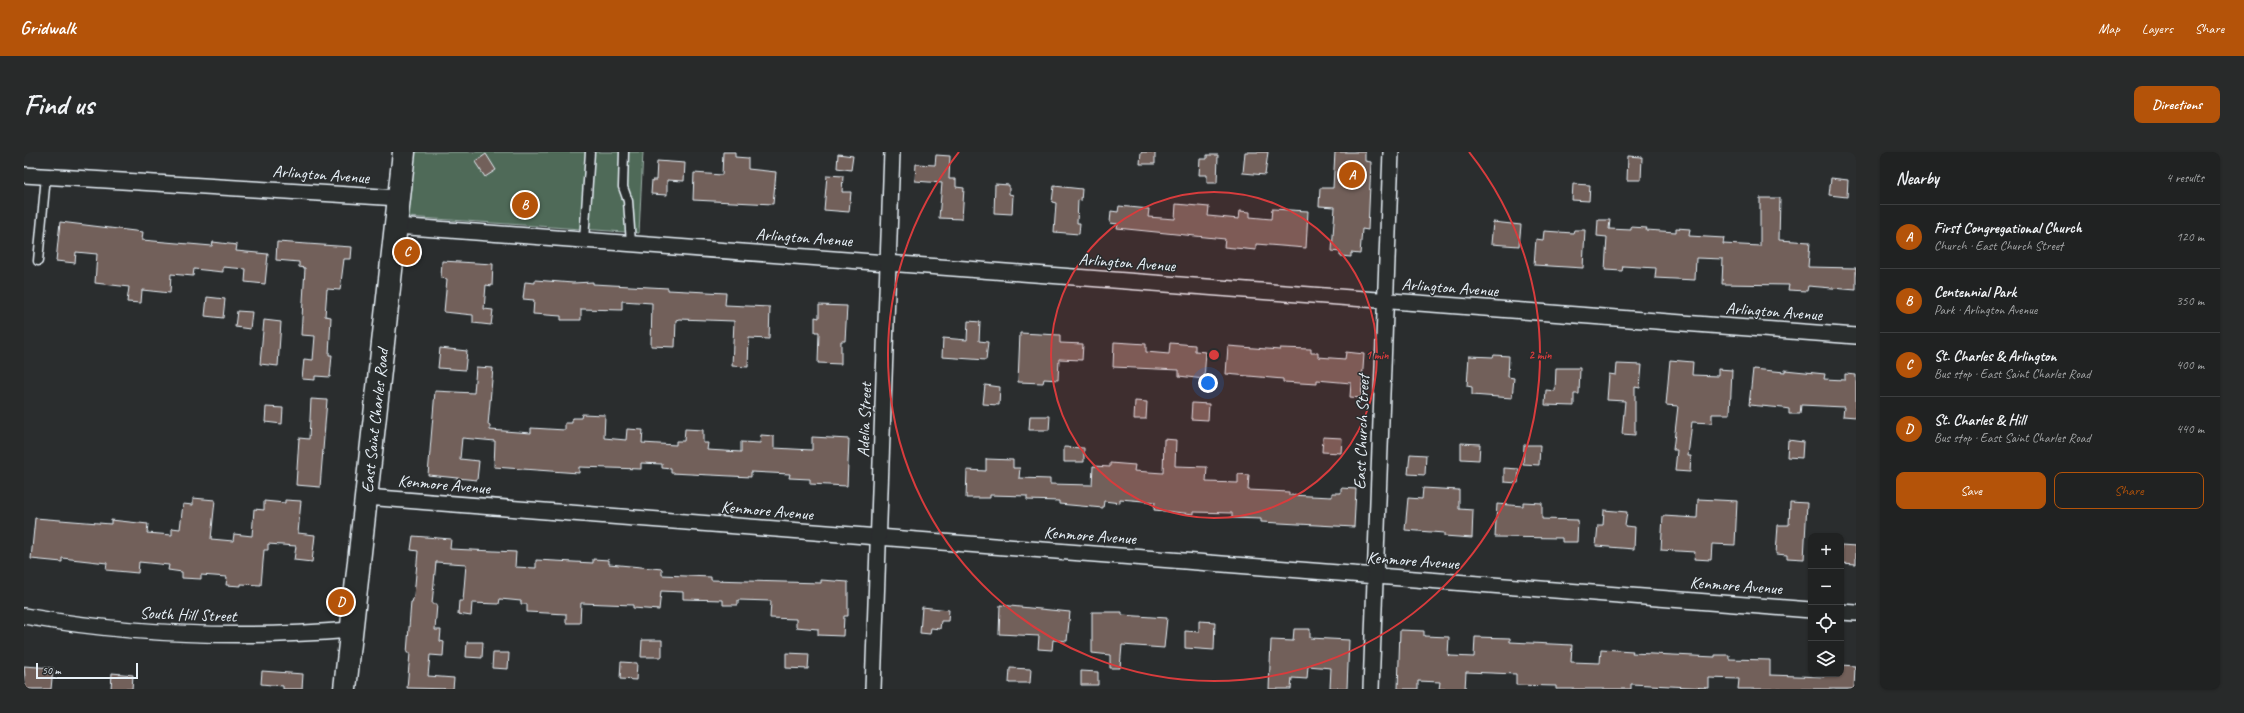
<!DOCTYPE html>
<meta charset="utf-8">
<style>
body{margin:0;font-family:Caveat,sans-serif;background:#282a2a;color:#f1f3f6}
.controls{position:absolute;right:12px;bottom:12px;display:grid;overflow:hidden;border-radius:8px;box-shadow:0 1px 3px #0004}
.controls button{width:36px;height:36px;display:grid;place-items:center;padding:0;border:0;border-bottom:1px solid #3d3f40;background:#202222;color:#f1f3f6;font:20px sans-serif}
.scale{position:absolute;left:12px;bottom:10px;width:102px;box-sizing:border-box;padding-left:4px;border:2px solid #e8f1f8;border-top:0;font-size:11px;line-height:14px;white-space:nowrap;color:#e8f1f8;-webkit-text-stroke:3px #2a2d2e;paint-order:stroke}
.you{position:absolute;left:1184px;top:231px;width:14px;height:14px;margin:-10px;border:3px solid #fff;border-radius:50%;background:#1a73e8;box-shadow:0 0 0 6px #1a73e833}
.badge{display:grid;place-items:center;width:26px;height:26px;border-radius:50%;background:#b45309;color:#fff;font-size:13px;font-weight:700}
.pin{position:absolute;translate:-50% -50%;border:2px solid #fff;box-shadow:0 1px 4px #0006}
.list{margin:0;padding:0;list-style:none}
h2{display:flex;justify-content:space-between;align-items:center;height:52px;margin:0;padding:0 16px;font-size:17px}
h2 small{font-size:13px;font-weight:400;color:#a2a4a5}
.list li{display:grid;grid-template-columns:26px 1fr auto;gap:12px;align-items:center;box-sizing:border-box;height:64px;padding:0 16px;border-top:1px solid #3d3f40}
.list b{display:block;font-size:15px;white-space:nowrap}
.list p{margin:0;font-size:13px;white-space:nowrap;color:#a2a4a5}
.list em{font-size:13px;font-style:normal;color:#a2a4a5}
.actions{display:flex;gap:8px;padding:12px 16px}
.actions a{flex:1;padding:9px 0;border:1px solid #b45309;border-radius:8px;text-align:center;font-size:14px;color:#b45309}
.actions .main{background:#b45309;color:#fff}
.icon{flex:none;width:22px;height:22px;fill:none;stroke:currentColor;stroke-width:2;stroke-linecap:round;stroke-linejoin:round}
.map{position:relative;flex:none;width:1832px;height:537px;overflow:hidden;border-radius:8px}
header{display:flex;align-items:center;gap:24px;box-sizing:border-box;height:56px;padding:0 20px;background:#b45309;color:#fff}
header strong{font-size:19px}
nav{display:flex;gap:22px;margin-inline-start:auto;font-size:14px}
.intro{display:flex;align-items:center;justify-content:space-between;box-sizing:border-box;height:96px;padding:0 24px}
h1{margin:0;font-size:28px}
.button{padding:10px 18px;border-radius:8px;background:#b45309;color:#fff;font-size:14px;font-weight:700}
main{display:flex;gap:24px;padding:0 24px}
aside{flex:1;background:#202222;border-radius:8px;box-shadow:0 1px 3px #0004}
.map>svg:first-child{display:block}
.park{fill:#506a59;stroke:#9caea8}
.building{fill:#72605a;stroke:#e8f1f8}
.lines{fill:none;stroke-linecap:round;stroke-linejoin:round}
.lane-casing{stroke:#e8f1f8;stroke-width:11}
.street-casing{stroke:#e8f1f8;stroke-width:18}
.secondary-casing{stroke:#e8f1f8;stroke-width:25}
.lane{stroke:#2a2d2e;stroke-width:8}
.street{stroke:#2a2d2e;stroke-width:15}
.secondary{stroke:#2a2d2e;stroke-width:22}
.ring{fill:none;stroke:#d83c3d;stroke-width:2}
.labels{text-anchor:middle;stroke-width:3;stroke-linejoin:round;paint-order:stroke}
.street-label{font-size:17px;fill:#e8f1f8;stroke:#2a2d2e}
.centre{fill:#d83c3d;stroke:#2a2d2e;stroke-width:2}
.ring-label{font-size:12px;text-anchor:middle;font-weight:bold;fill:#d83c3d;stroke:#2a2d2e;stroke-width:3;stroke-linejoin:round;paint-order:stroke}
</style>
<header>
<strong>Gridwalk</strong>
<nav><a>Map</a><a>Layers</a><a>Share</a></nav>
</header>
<div class="intro"><h1>Find us</h1><a class="button">Directions</a></div>
<main>
<div class="map">
<svg width="1832" height="537" viewBox="0 0 1832 537">
<rect width="100%" height="100%" fill="#2a2d2e"/>
<filter id="ink" filterUnits="userSpaceOnUse"><feTurbulence type="fractalNoise" baseFrequency=".025" numOctaves="2"/><feDisplacementMap in="SourceGraphic" scale="8" xChannelSelector="R" yChannelSelector="G"/><feConvolveMatrix kernelMatrix="1 2 1 2 8 2 1 2 1" color-interpolation-filters="sRGB"/></filter>
<g filter="url(#ink)">
<path class="park" d="M390,0H619L615,81L383,65Z"/>
<g class="building">
<path d="M699,0H711V5L724,6V17L752,20L749,52L669,48L670,21L698,23Z"/>
<path d="M1117,0H1131V12H1116Z"/>
<path d="M1221,0H1244L1241,23L1219,21Z"/>
<path d="M1311,0H1341V9L1347,10L1344,78L1338,77L1336,102L1327,101V105L1316,104V100L1308,99L1311,55L1295,54L1296,36H1309Z"/>
<path d="M462,2L472,18L461,25L451,10Z"/>
<path d="M814,2L829,4L827,18L813,16Z"/>
<path d="M912,3L926,4L925,27H932V35L940,36L938,67L915,66L918,31L891,29L892,12L911,13Z"/>
<path d="M1183,3H1194L1193,31H1183V23H1175L1176,7H1183Z"/>
<path d="M1604,4L1618,5L1617,28H1603Z"/>
<path d="M633,9L661,11L660,29L643,28V43L627,42L628,28H632Z"/>
<path d="M803,23L819,24L818,40H827L825,60L800,58Z"/>
<path d="M1807,26L1824,28L1823,45L1805,43Z"/>
<path d="M971,32L985,33V42L989,43L988,62L970,61Z"/>
<path d="M1549,32L1566,33L1565,49L1548,48Z"/>
<path d="M1030,34L1058,37L1057,49L1054,48L1053,71H1056L1055,82L1030,80L1032,51L1028,50Z"/>
<path d="M1736,46H1756L1755,88L1786,90L1784,115L1832,116V138L1784,134L1783,139L1764,138L1765,133L1698,132L1699,107L1672,106L1671,128L1631,126L1632,116L1599,114L1598,119L1581,118L1583,85L1573,84L1574,68H1586L1585,77L1607,78V75L1623,76L1622,78L1652,80V76L1666,77L1665,84L1700,86L1699,92L1736,94Z"/>
<path d="M1152,52L1185,55L1184,64L1215,67L1216,59L1226,60V65L1247,67L1248,57L1284,59L1282,96L1232,92V98L1200,95L1201,87L1093,76L1094,72L1086,71L1087,59L1094,60L1095,54L1125,57L1124,65L1151,67Z"/>
<path d="M36,70L119,80L118,88L188,94L189,90L213,93L212,99L244,102L241,132L221,130L222,117L199,115V120L170,117L169,124L147,122L146,141L118,138L117,151L103,150L105,135L71,131L73,102L52,100L51,111L32,109Z"/>
<path d="M1469,70L1497,73L1495,94L1467,92Z"/>
<path d="M1550,78H1561L1559,116L1510,113L1512,87L1519,88L1520,79L1549,81Z"/>
<path d="M253,90L328,95L327,107H320L316,138L303,137L301,164L307,165L305,203H308L306,225L291,224V228L278,227L280,207L289,208L291,184L277,183L281,116L275,115V110L252,108Z"/>
<path d="M418,109L469,112L468,134L462,133L460,157L469,158L467,173L449,171V163L420,160L423,127L417,126Z"/>
<path d="M511,128L549,131L569,130V132L644,136V138L702,141L701,153L746,155L745,187L725,186L724,215L708,214L710,169L655,167L652,168L651,195L627,194L628,151L598,149V158L557,157V168H537V164L509,162L510,148L499,147L501,130L511,131Z"/>
<path d="M183,145L201,147L199,166L181,164Z"/>
<path d="M795,153L823,154L821,189H817V212L794,211L795,180H791V165L795,166Z"/>
<path d="M213,159L228,160L226,177L211,175Z"/>
<path d="M240,168L257,170L254,214L236,212Z"/>
<path d="M944,169L956,170L955,189L964,190L962,208L918,205L919,186L943,188Z"/>
<path d="M996,181L1036,183V191L1059,192L1058,208L1035,207L1034,228L1020,227L1019,231L994,230Z"/>
<path d="M1090,190L1122,192V200L1145,202L1146,191L1171,193V199L1182,200L1180,227L1155,224V218L1089,215Z"/>
<path d="M1204,194L1256,198V196L1287,197V201H1294V205L1321,207L1322,200L1340,202L1337,246L1326,245L1327,231L1293,228V232L1259,230V227L1202,222Z"/>
<path d="M416,196L443,199L441,218L414,216Z"/>
<path d="M1470,203L1485,204L1484,225L1490,226L1488,246L1448,243V235L1443,234L1445,204L1469,205Z"/>
<path d="M1646,208L1669,210L1668,223L1694,224V217L1708,218L1706,262H1688V271L1668,270L1664,304H1667L1666,320L1651,319L1653,298H1649L1654,254L1642,253Z"/>
<path d="M1593,212L1618,213L1616,236L1611,235V283L1598,282L1601,249L1583,248L1585,222L1592,223Z"/>
<path d="M452,215L469,216L464,273H466V278L507,281V276L541,278V271H548V266H557L558,262L581,263L580,286L602,288L603,277L619,278L618,291L652,293V289H660L661,277L679,278V291H684L683,298L717,300V290L736,291L737,283L750,284V296L788,298V285L825,287L823,334L786,332V327L765,326L766,322L727,320V325L647,321V317L638,316V312L617,311V317L555,315V321L470,315L471,289L438,286L436,307L455,309L453,328L404,323L411,239L450,241Z"/>
<path d="M1532,216H1556L1555,242H1550V254L1521,253L1522,238L1531,239Z"/>
<path d="M1729,217L1761,220V218L1801,222L1800,227L1821,228V222L1832,223V265L1819,264L1820,255L1777,253L1776,262H1765V257L1759,256L1725,253Z"/>
<path d="M961,233L976,235L975,253L959,252Z"/>
<path d="M287,247L303,248L296,335L272,333L275,286L285,287Z"/>
<path d="M1111,249L1123,250L1122,267H1110Z"/>
<path d="M1168,251L1185,252L1184,268L1167,267Z"/>
<path d="M242,255L259,256L258,272L241,270Z"/>
<path d="M1006,264H1026L1025,278H1005Z"/>
<path d="M1299,285L1318,286L1317,301L1298,300Z"/>
<path d="M1140,287L1152,288L1151,314L1183,315L1182,330L1214,331V322L1225,323L1224,338L1265,340V343L1308,345V341H1317V336L1332,337L1330,375L1237,370V367L1208,366V361L1170,360V362L1130,358L1131,350L1096,347V351L1080,349L1079,356L1035,352V349L1003,348V344L966,343V346H942L943,318L962,319V307L989,308V316H996L995,326L1026,327V332L1068,333L1069,314L1086,315V311L1111,313L1110,319L1139,321Z"/>
<path d="M1764,288L1779,290L1778,306L1763,305Z"/>
<path d="M1437,291L1456,292L1455,308L1437,307Z"/>
<path d="M1500,293H1516L1515,313L1499,312Z"/>
<path d="M1040,295L1060,296V310H1040Z"/>
<path d="M1386,302L1402,303L1401,323L1384,322Z"/>
<path d="M1480,316L1495,317L1494,331L1480,330Z"/>
<path d="M1399,336L1435,338V357L1449,358L1448,386L1420,384V381L1381,378L1384,346L1398,347Z"/>
<path d="M169,346L191,348L187,387L209,389L210,382L228,384L230,357L240,358V349L261,351V348L277,349L274,381L291,383L288,410L270,408L272,394L244,392V398H240L237,433L217,432V434L202,433L203,425L177,423V427L158,426V420L144,418L145,413L115,410L114,421L82,418L83,411L38,406V410L7,407L11,366L87,372V368L124,372L123,381L148,383V376L156,377L159,352L169,353Z"/>
<path d="M1674,347L1713,349L1711,393L1688,392L1687,408L1670,407L1671,400L1637,398L1639,364L1673,366Z"/>
<path d="M1499,350L1518,351V367L1554,368L1553,390H1538V386L1471,385L1473,352L1499,354Z"/>
<path d="M1766,350L1783,351L1780,407L1763,406V403L1752,402L1754,373H1765Z"/>
<path d="M1580,358L1603,360L1601,374L1611,375L1610,397L1572,394L1574,373H1579Z"/>
<path d="M389,384L427,387L426,397L492,400L491,415L512,416V408L569,411V407L585,408V412L638,417V423L687,425V428L797,431V428L824,430V464H820L819,484L794,483V477L772,475V467L746,466L747,449L714,448V453H699V448L659,447V440L637,439L635,458L609,456V453L557,451L556,471H542V462L503,460V452H497V449L476,447L475,452L448,451L447,464L434,462L435,449H439L442,412L412,410L408,452H413L411,478H417L416,489L420,490L419,504L406,503L404,524L430,526L429,537L383,536L386,501H383L387,450H388L390,444L394,399L387,398Z"/>
<path d="M1817,393L1832,394V412L1817,411Z"/>
<path d="M976,453L1046,460L1043,489L1029,488L1028,498L1014,497L1015,484L975,482Z"/>
<path d="M898,455L925,458L924,469H917L916,477L907,476L906,482L896,481Z"/>
<path d="M1068,460H1098V463L1143,466L1140,496L1098,493L1096,516H1086V503L1068,501Z"/>
<path d="M1175,469L1191,470L1190,498L1161,496V479L1175,480Z"/>
<path d="M1270,477H1286V486L1325,488L1323,536H1306L1307,516L1284,514L1283,527L1268,526L1267,537H1245L1247,488L1269,489Z"/>
<path d="M1376,478L1400,479V484L1425,485L1424,503L1427,504L1450,505L1451,485L1486,486V490L1548,493L1547,510L1576,511L1577,497L1609,499L1608,501L1691,505V503H1705V507L1746,508V523L1800,525V522H1817V513L1831,514L1830,537H1714L1715,527L1685,526V536L1607,532V537H1532V534L1492,533V522L1442,520L1441,537H1415L1416,530L1394,529V537H1374Z"/>
<path d="M618,488H638V505H617Z"/>
<path d="M443,490H459L458,506L442,505Z"/>
<path d="M469,501H485L484,517L468,516Z"/>
<path d="M762,501L785,502L784,517L762,516Z"/>
<path d="M597,510L613,511L612,528L596,527Z"/>
<path d="M0,514L29,516L27,537H2Z"/>
<path d="M986,516L1007,517L1006,531H985Z"/>
<path d="M238,519L279,522L278,537H259V534L237,532Z"/>
<path d="M1057,519L1074,520V533H1057Z"/>
<path d="M88,521L109,523L108,537H87Z"/>
</g>
<g class="lines">
<defs>
<g id="lane">
<path d="M600,0L599,35L604,49L607,91"/>
<path d="M560,88L566,0"/>
<path d="M14,109L22,24"/>
</g>
<g id="street">
<path d="M0,23L375,46"/>
<path d="M372,74L1832,184"/>
<path d="M342,345L1787,458"/>
<path d="M1817,460L1832,461"/>
<path d="M0,464C108,483 218,487 327,478"/>
<path d="M849,537L868,0"/>
<path d="M1347,537L1367,0"/>
</g>
<g id="secondary">
<path id="s1" d="M321,537L380,0"/>
</g>
</defs>
<use href="#lane" class="lane-casing"/>
<use href="#street" class="street-casing"/>
<use href="#secondary" class="secondary-casing"/>
<use href="#lane" class="lane"/>
<use href="#street" class="street"/>
<use href="#secondary" class="secondary"/>
</g>
</g>
<circle cx="1190" cy="203" r="163" fill="#d83c3d" fill-opacity=".12"/>
<g class="ring">
<circle cx="1190" cy="203" r="163"/>
<path d="M1445 0A326 326 0 1 1 935 0"/>
</g>
<g class="labels">
<g class="street-label">
<text transform="translate(297 22) rotate(4)" y="6">Arlington Avenue</text>
<text transform="translate(780 85) rotate(4)" y="6">Arlington Avenue</text>
<text transform="translate(1103 110) rotate(4)" y="6">Arlington Avenue</text>
<text transform="translate(1426 135) rotate(4)" y="6">Arlington Avenue</text>
<text transform="translate(1750 159) rotate(4)" y="6">Arlington Avenue</text>
<text dy="6" stroke="none"><textPath href="#s1" startOffset="270">East Saint Charles Road</textPath></text>
<text transform="translate(840 268) rotate(-88)" y="6">Adelia Street</text>
<text transform="translate(1337 280) rotate(-88)" y="6">East Church Street</text>
<text transform="translate(420 332) rotate(5)" y="6">Kenmore Avenue</text>
<text transform="translate(743 358) rotate(5)" y="6">Kenmore Avenue</text>
<text transform="translate(1066 383) rotate(4)" y="6">Kenmore Avenue</text>
<text transform="translate(1389 408) rotate(4)" y="6">Kenmore Avenue</text>
<text transform="translate(1712 433) rotate(4)" y="6">Kenmore Avenue</text>
<text transform="translate(164 462) rotate(2)" y="6">South Hill Street</text>
</g>
</g>
<circle cx="1190" cy="203" r="6" class="centre"/>
<g class="ring-label">
<text x="1353" y="207">1 min</text>
<text x="1516" y="207">2 min</text>
</g>
</svg>
<div class="controls">
<button>+</button>
<button>−</button>
<button><svg class="icon" aria-label="locate" viewBox="0 0 24 24"><circle cx="12" cy="12" r="6"/><path d="M12 2v4M12 18v4M2 12h4M18 12h4"/></svg></button>
<button><svg class="icon" aria-label="layers" viewBox="0 0 24 24"><path d="M12 4l9 5-9 5-9-5zM3 14l9 5 9-5"/></svg></button>
</div>
<div class="scale">50 m</div>
<div class="you"></div>
<div class="pin badge" style="left:1328px;top:23px">A</div>
<div class="pin badge" style="left:501px;top:53px">B</div>
<div class="pin badge" style="left:383px;top:100px">C</div>
<div class="pin badge" style="left:317px;top:450px">D</div>
</div>
<aside>
<h2>Nearby<small>4 results</small></h2>
<ul class="list">
<li><span class="badge">A</span><div><b>First Congregational Church</b><p>Church · East Church Street</p></div><em>120 m</em></li>
<li><span class="badge">B</span><div><b>Centennial Park</b><p>Park · Arlington Avenue</p></div><em>350 m</em></li>
<li><span class="badge">C</span><div><b>St. Charles &amp; Arlington</b><p>Bus stop · East Saint Charles Road</p></div><em>400 m</em></li>
<li><span class="badge">D</span><div><b>St. Charles &amp; Hill</b><p>Bus stop · East Saint Charles Road</p></div><em>440 m</em></li>
</ul>
<div class="actions"><a class="main">Save</a><a>Share</a></div>
</aside>
</main>
